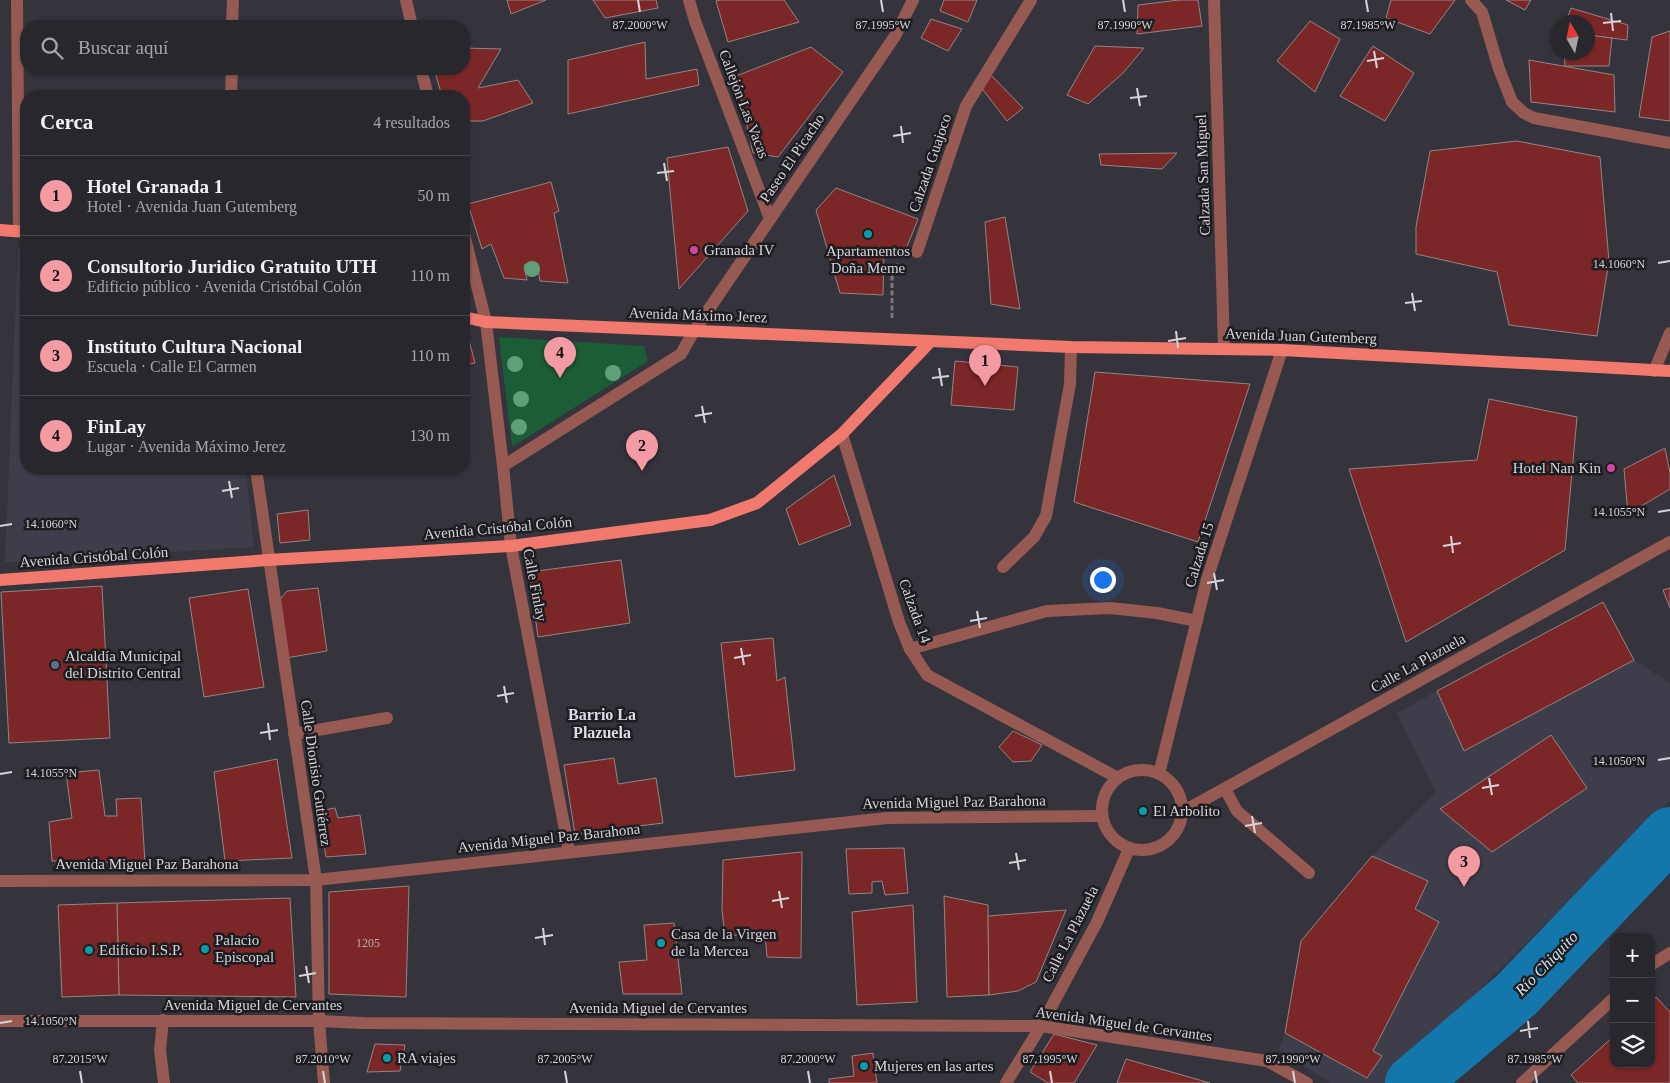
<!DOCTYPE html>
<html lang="es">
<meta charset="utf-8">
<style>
body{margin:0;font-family:Georgia,serif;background:#343339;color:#f1f3f6}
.controls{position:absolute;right:15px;bottom:15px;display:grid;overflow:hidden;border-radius:10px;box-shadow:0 1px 4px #0004}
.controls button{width:45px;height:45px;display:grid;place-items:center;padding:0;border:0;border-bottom:1px solid #444449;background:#28272d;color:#f1f3f6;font:25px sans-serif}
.compass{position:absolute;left:1550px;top:15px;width:45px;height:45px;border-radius:50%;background:#28272d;box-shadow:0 1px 4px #0004;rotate:351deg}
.you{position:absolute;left:1102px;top:579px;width:18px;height:18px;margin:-12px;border:4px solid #fff;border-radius:50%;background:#1a73e8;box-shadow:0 0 0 8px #1a73e833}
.badge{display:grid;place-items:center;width:32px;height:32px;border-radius:50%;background:#f49aa2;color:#111;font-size:16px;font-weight:700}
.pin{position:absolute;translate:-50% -41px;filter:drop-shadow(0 1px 2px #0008)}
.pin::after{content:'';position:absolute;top:26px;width:18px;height:15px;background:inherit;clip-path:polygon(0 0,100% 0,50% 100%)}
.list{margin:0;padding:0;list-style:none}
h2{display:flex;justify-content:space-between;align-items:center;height:65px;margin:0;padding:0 20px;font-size:21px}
h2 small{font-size:16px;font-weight:400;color:#a5a5aa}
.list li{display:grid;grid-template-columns:32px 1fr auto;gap:15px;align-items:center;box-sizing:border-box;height:80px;padding:0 20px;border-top:1px solid #444449}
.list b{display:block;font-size:19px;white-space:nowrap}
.list p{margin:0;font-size:16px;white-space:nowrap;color:#a5a5aa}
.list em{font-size:16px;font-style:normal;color:#a5a5aa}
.icon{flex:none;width:28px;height:28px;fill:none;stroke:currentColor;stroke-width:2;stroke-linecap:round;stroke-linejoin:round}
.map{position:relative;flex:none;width:1670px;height:1083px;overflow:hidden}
.search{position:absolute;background:#28272d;box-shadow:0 1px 4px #0004;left:20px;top:20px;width:450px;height:55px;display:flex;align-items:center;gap:12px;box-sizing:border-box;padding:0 18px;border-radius:20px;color:#a5a5aa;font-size:19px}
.panel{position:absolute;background:#28272d;box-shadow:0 1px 4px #0004;left:20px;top:90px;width:450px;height:385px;border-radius:20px}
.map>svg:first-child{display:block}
.built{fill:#3e3d4a}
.green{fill:#1b5d36}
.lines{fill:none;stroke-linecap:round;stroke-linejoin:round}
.river{stroke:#1477ac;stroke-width:54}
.building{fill:#7b2728;stroke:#918686}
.path{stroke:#79787f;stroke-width:3;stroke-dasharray:5 2.5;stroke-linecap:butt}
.minor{stroke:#965a53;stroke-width:12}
.major{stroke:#f2796e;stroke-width:12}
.tree{fill:#609f7a}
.ticks{fill:none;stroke:#d5d4d9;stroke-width:2}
.culture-dot{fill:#0f9aa8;stroke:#1d1c20;stroke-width:2}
.hotel-dot{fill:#d1479c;stroke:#1d1c20;stroke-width:2}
.service-dot{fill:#5c6f8a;stroke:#1d1c20;stroke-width:2}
.labels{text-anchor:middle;stroke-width:5;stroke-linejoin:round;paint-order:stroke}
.number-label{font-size:12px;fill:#bea9ad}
.street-label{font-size:15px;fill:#d5d4d9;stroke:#1d1c20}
.poi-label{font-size:15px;fill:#d5d4d9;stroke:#1d1c20;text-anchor:start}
.neighbourhood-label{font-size:16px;font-weight:bold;fill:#dddce6;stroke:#1d1c20}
.water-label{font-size:16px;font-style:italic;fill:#cee2f1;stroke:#1d1c20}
.ticks-label{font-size:12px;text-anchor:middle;fill:#d5d4d9;stroke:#1d1c20;stroke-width:5;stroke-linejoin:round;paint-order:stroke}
</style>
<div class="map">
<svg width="1670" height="1083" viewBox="0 0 1670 1083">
<rect width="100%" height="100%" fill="#35343c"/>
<g class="built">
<path d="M18,248L26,249V469H246L254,547L5,562Z"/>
<path d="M1634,660L1670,683V800L1386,1083H1331L1279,1050L1285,1033L1301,941L1372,856L1436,792L1397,713L1437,691L1465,751Z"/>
</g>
<path class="green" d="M499,337L644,346L648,361L512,447Z"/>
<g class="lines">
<path class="river" d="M1412,1083L1516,995L1670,834"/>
</g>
<g class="building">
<path d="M507,0H546L511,14Z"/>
<path d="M593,0H656L658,8L605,18Z"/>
<path d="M720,0H784L799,22L728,42L716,1Z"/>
<path d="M944,0H977L968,22L940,11Z"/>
<path d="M1179,0H1198L1202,26L1137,34L1138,5Z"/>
<path d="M1391,0H1455L1430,34L1386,18Z"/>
<path d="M1506,0H1531L1525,10Z"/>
<path d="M1571,8L1628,25L1627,40L1588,35V22H1566Z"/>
<path d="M931,19L962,29L948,51L921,38Z"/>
<path d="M1310,21L1340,39L1315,92L1277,61Z"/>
<path d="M1670,31V121L1639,117L1652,37Z"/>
<path d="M1588,35L1612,38L1609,66H1565L1564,52H1588Z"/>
<path d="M645,42L646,79L697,69L699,85L568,114V60Z"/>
<path d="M1095,46L1144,48L1123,73L1088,104L1067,95Z"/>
<path d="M1373,46L1414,73L1385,121L1340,96Z"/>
<path d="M811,47L843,72L778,157L753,153L736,76Z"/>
<path d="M464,48L501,49L478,88L518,80L533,103L483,121H464V96H442L434,69H464Z"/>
<path d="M1529,60L1614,75L1615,112L1531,102Z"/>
<path d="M991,75L1023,108L1007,121L980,86Z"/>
<path d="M1517,141L1600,157L1609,261L1597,336L1509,325L1497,272L1416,254V227L1430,151Z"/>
<path d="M728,147L748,211L679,289L667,158Z"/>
<path d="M1177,153L1162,169L1101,165L1099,154Z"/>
<path d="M551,182L559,211L554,213L568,283L540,281L537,263L524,265L527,280L504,278L491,244L482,249L468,204Z"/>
<path d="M836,188L918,219L906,249L884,253L883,295L840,293L816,210Z"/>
<path d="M1005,217L1020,309L991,304L985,222Z"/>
<path d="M464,336L469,340L475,363L464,365Z"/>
<path d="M955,361L1018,367L1014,410L951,405Z"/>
<path d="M1095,372L1250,384L1198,542L1074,502Z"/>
<path d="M1489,399L1577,417L1565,550L1406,642L1349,469L1477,460Z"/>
<path d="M1665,448L1670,473V489L1628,514L1624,469Z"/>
<path d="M834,475L851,525L799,545L786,509Z"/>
<path d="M308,510L310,540L280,543L277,514Z"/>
<path d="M621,560L630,623L538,637L529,572Z"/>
<path d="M102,586L110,738L9,743L1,592Z"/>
<path d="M318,588L327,651L286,658L278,602L287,591Z"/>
<path d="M1670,588V608L1663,590Z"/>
<path d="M248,589L264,687L204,697L189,598Z"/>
<path d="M1603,602L1634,660L1464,751L1437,691Z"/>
<path d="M773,638L777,681L785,677L795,770L735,777L721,643Z"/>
<path d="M1013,731L1042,745L1031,761L1013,762L999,747Z"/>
<path d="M1551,735L1587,788L1492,852L1440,809Z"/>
<path d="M614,758L618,784L656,778L663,823L575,834L564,765Z"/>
<path d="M277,759L292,858L225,861L214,772Z"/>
<path d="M99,770L105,816H117L116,799L141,798L145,863L52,861L49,822L72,818L66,773Z"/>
<path d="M335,808L338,818L360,815L366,854L326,857L319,811Z"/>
<path d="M904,848L908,893L885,895L882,881L872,882V893L849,894L846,849Z"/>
<path d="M802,852L801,958L767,957L765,933L725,936L722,910L723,860Z"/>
<path d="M1372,856L1428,881L1415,909L1439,922L1373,1051L1382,1056L1367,1078L1285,1033L1301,941Z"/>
<path d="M409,886L406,997L329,994V892Z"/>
<path d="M944,896L988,905L989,995L947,997Z"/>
<path d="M290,898L296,997L119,995L117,903Z"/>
<path d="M117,903L119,995L62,997L58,905Z"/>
<path d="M913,905L917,1002L857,1005L852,912Z"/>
<path d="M1066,910L1036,982L1018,991L989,995L988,916Z"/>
<path d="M674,923L682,994H623L619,962L647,960L644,925Z"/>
<path d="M1656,997L1670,1012V1083H1578L1571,1075L1614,1036V1064H1651V1002Z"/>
<path d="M1054,1034L1097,1045L1074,1083H1048L1030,1072Z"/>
<path d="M375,1044L405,1045L400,1071L367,1072Z"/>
<path d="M873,1053L877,1083H829V1079L854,1076L852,1056Z"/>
<path d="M1126,1059L1210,1083H1117Z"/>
</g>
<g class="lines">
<path class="path" d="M892,318V268L900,263"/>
<g class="minor">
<path d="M17,0L19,231"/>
<path d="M406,0L412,26"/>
<path d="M689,0L695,21L770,219"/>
<path d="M1214,0L1224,349"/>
<path d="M1471,0L1482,12L1499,69L1512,102L1524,113L1534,118L1670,143"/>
<path d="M232,26L233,0"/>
<path d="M421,69L428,96"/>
<path d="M231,96L232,69"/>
<path d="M464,234L486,322L503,466L511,546L569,851"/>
<path d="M917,252L966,106L1031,0"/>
<path d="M1654,371L1670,333"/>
<path d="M842,434L899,622L910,649L927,675L1118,778"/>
<path d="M503,466L681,354L694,331L895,36L913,0"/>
<path d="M256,469L316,880L319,1021L324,1083"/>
<path d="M1003,567L1034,537L1046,516L1070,384L1071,347"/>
<path d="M910,649L1047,611L1110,608L1157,613L1197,621"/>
<path d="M294,734L387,718"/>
<circle cx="1142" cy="810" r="40"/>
<path d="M1159,774L1207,579L1282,350"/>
<path d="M1225,789L1237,811L1309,873"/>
<path d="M1182,812L1670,542"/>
<path d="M0,881L316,880L887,818L1101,816"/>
<path d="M1651,965L1670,953"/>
<path d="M163,1020L160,1050L164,1083"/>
<path d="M0,1021H319L362,1023L1041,1026L1267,1061L1307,1083"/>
<path d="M1006,1083L1041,1026L1097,922L1129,849"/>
<path d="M1522,1083L1614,998"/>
</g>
<g class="major">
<path d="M0,230L26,232"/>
<path d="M464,317L486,322L1071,347L1282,350L1670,371"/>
<path d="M0,580L268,560L511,546L710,520L757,503L842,434L931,341"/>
</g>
</g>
<g class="tree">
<circle cx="532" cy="269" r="8"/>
<circle cx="515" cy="364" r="8"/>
<circle cx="613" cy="373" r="8"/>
<circle cx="521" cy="399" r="8"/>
<circle cx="519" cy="427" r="8"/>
</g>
<path class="ticks" d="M638,0L640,12M881,0L883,12M1123,0L1125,12M1366,0L1368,12M1611,13L1613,31M1603,23L1621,21M1374,51L1377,68M1367,61L1384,58M1137,88L1140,106M1130,98L1147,96M901,126L903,143M893,136L911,133M664,163L667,181M657,173L674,171M1658,263L1670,261M1412,293L1415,311M1405,303L1422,301M1176,331L1178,348M1168,341L1186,338M939,368L942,386M932,378L949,376M702,406L705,423M695,416L712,413M229,481L232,498M222,491L239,488M1658,512L1670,510M0,526L12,524M1451,536L1453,553M1443,546L1461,543M1214,573L1217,590M1207,583L1224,580M977,611L980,628M970,621L987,618M741,648L744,665M734,658L751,655M504,686L507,703M497,696L514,693M268,723L270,740M260,733L278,730M1658,760L1670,758M0,774L12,772M1489,778L1492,795M1482,788L1499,785M1252,816L1255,833M1245,826L1262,823M1016,853L1019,870M1009,863L1026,860M779,891L782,908M772,901L789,898M543,928L545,945M535,938L553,935M306,966L309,983M299,976L316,973M1528,1021L1530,1038M0,1023L12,1021M1520,1031L1538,1028M80,1071L82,1083M323,1071L325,1083M565,1071L567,1083M808,1071L810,1083M1050,1071L1052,1083M1293,1071L1295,1083M1535,1071L1537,1083"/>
<g class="culture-dot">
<circle cx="868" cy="234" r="5"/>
<circle cx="1143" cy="811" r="5"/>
<circle cx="661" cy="943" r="5"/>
<circle cx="205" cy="949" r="5"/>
<circle cx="89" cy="950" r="5"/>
<circle cx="387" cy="1058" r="5"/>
<circle cx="864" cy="1066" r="5"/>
</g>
<g class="hotel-dot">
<circle cx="694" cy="250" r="5"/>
<circle cx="1611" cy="468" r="5"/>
</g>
<circle class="service-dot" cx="55" cy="665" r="5"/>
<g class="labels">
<g class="number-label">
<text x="368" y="947">1205</text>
</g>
<g class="street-label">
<text transform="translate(744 104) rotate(69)" y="5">Callejón Las Vacas</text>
<text transform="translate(792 158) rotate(-56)" y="5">Paseo El Picacho</text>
<text transform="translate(930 163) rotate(-71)" y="5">Calzada Guajoco</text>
<text transform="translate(1203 175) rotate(-92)" y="5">Calzada San Miguel</text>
<text transform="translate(698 315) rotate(2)" y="5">Avenida Máximo Jerez</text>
<text transform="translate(1301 336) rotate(2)" y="5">Avenida Juan Gutemberg</text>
<text transform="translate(498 528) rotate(-5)" y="5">Avenida Cristóbal Colón</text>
<text transform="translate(1199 555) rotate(-73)" y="5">Calzada 15</text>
<text transform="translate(94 557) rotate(-4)" y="5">Avenida Cristóbal Colón</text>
<text transform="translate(535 585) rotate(79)" y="5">Calle Finlay</text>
<text transform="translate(915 611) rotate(70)" y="5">Calzada 14</text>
<text transform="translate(1418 663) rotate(-29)" y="5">Calle La Plazuela</text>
<text transform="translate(316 773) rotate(82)" y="5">Calle Dionisio Gutiérrez</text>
<text transform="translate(954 802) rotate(-1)" y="5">Avenida Miguel Paz Barahona</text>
<text transform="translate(549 838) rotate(-6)" y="5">Avenida Miguel Paz Barahona</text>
<text x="147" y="869">Avenida Miguel Paz Barahona</text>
<text transform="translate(1070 934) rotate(-63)" y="5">Calle La Plazuela</text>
<text x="253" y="1010">Avenida Miguel de Cervantes</text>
<text x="658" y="1013">Avenida Miguel de Cervantes</text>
<text transform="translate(1124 1024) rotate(8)" y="5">Avenida Miguel de Cervantes</text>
</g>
<g class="poi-label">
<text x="704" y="255">Granada IV</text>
<text x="868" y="256" text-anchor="middle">Apartamentos<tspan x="868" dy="17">Doña Meme</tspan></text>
<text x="1601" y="473" text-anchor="end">Hotel Nan Kin</text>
<text x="65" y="661">Alcaldía Municipal<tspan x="65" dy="17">del Distrito Central</tspan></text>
<text x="1153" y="816">El Arbolito</text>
<text x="671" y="939">Casa de la Virgen<tspan x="671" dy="17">de la Mercea</tspan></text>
<text x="215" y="945">Palacio<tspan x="215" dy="17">Episcopal</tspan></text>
<text x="99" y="955">Edificio I.S.P.</text>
<text x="397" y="1063">RA viajes</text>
<text x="874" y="1071">Mujeres en las artes</text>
</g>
<g class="neighbourhood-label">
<text x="602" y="720">Barrio La<tspan x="602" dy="18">Plazuela</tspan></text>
</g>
<g class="water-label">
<text transform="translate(1546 963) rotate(-46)" y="6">Río Chiquito</text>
</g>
</g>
<g class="ticks-label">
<text x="640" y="29">87.2000°W</text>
<text x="883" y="29">87.1995°W</text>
<text x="1125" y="29">87.1990°W</text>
<text x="1368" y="29">87.1985°W</text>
<text x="1619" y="268">14.1060°N</text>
<text x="1619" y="516">14.1055°N</text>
<text x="51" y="528">14.1060°N</text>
<text x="1619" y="765">14.1050°N</text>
<text x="51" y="777">14.1055°N</text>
<text x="51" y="1025">14.1050°N</text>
<text x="80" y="1063">87.2015°W</text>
<text x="323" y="1063">87.2010°W</text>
<text x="565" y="1063">87.2005°W</text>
<text x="808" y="1063">87.2000°W</text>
<text x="1050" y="1063">87.1995°W</text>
<text x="1293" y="1063">87.1990°W</text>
<text x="1535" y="1063">87.1985°W</text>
</g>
</svg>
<div class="controls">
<button>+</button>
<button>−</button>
<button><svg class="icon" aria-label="layers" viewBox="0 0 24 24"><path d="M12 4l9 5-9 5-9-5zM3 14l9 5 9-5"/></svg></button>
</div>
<svg class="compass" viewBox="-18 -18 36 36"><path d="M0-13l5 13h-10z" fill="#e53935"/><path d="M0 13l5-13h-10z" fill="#a5a5aa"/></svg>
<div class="you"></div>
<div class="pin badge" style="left:985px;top:386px">1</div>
<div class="pin badge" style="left:642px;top:471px">2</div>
<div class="pin badge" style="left:1464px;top:887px">3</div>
<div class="pin badge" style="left:560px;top:378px">4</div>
<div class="search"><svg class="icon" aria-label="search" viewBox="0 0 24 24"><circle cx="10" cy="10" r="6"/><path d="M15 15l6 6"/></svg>Buscar aquí</div>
<section class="panel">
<h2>Cerca<small>4 resultados</small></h2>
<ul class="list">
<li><span class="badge">1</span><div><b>Hotel Granada 1</b><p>Hotel · Avenida Juan Gutemberg</p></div><em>50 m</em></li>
<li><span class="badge">2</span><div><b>Consultorio Juridico Gratuito UTH</b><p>Edificio público · Avenida Cristóbal Colón</p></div><em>110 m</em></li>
<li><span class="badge">3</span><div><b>Instituto Cultura Nacional</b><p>Escuela · Calle El Carmen</p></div><em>110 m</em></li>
<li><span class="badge">4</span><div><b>FinLay</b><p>Lugar · Avenida Máximo Jerez</p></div><em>130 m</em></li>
</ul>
</section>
</div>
